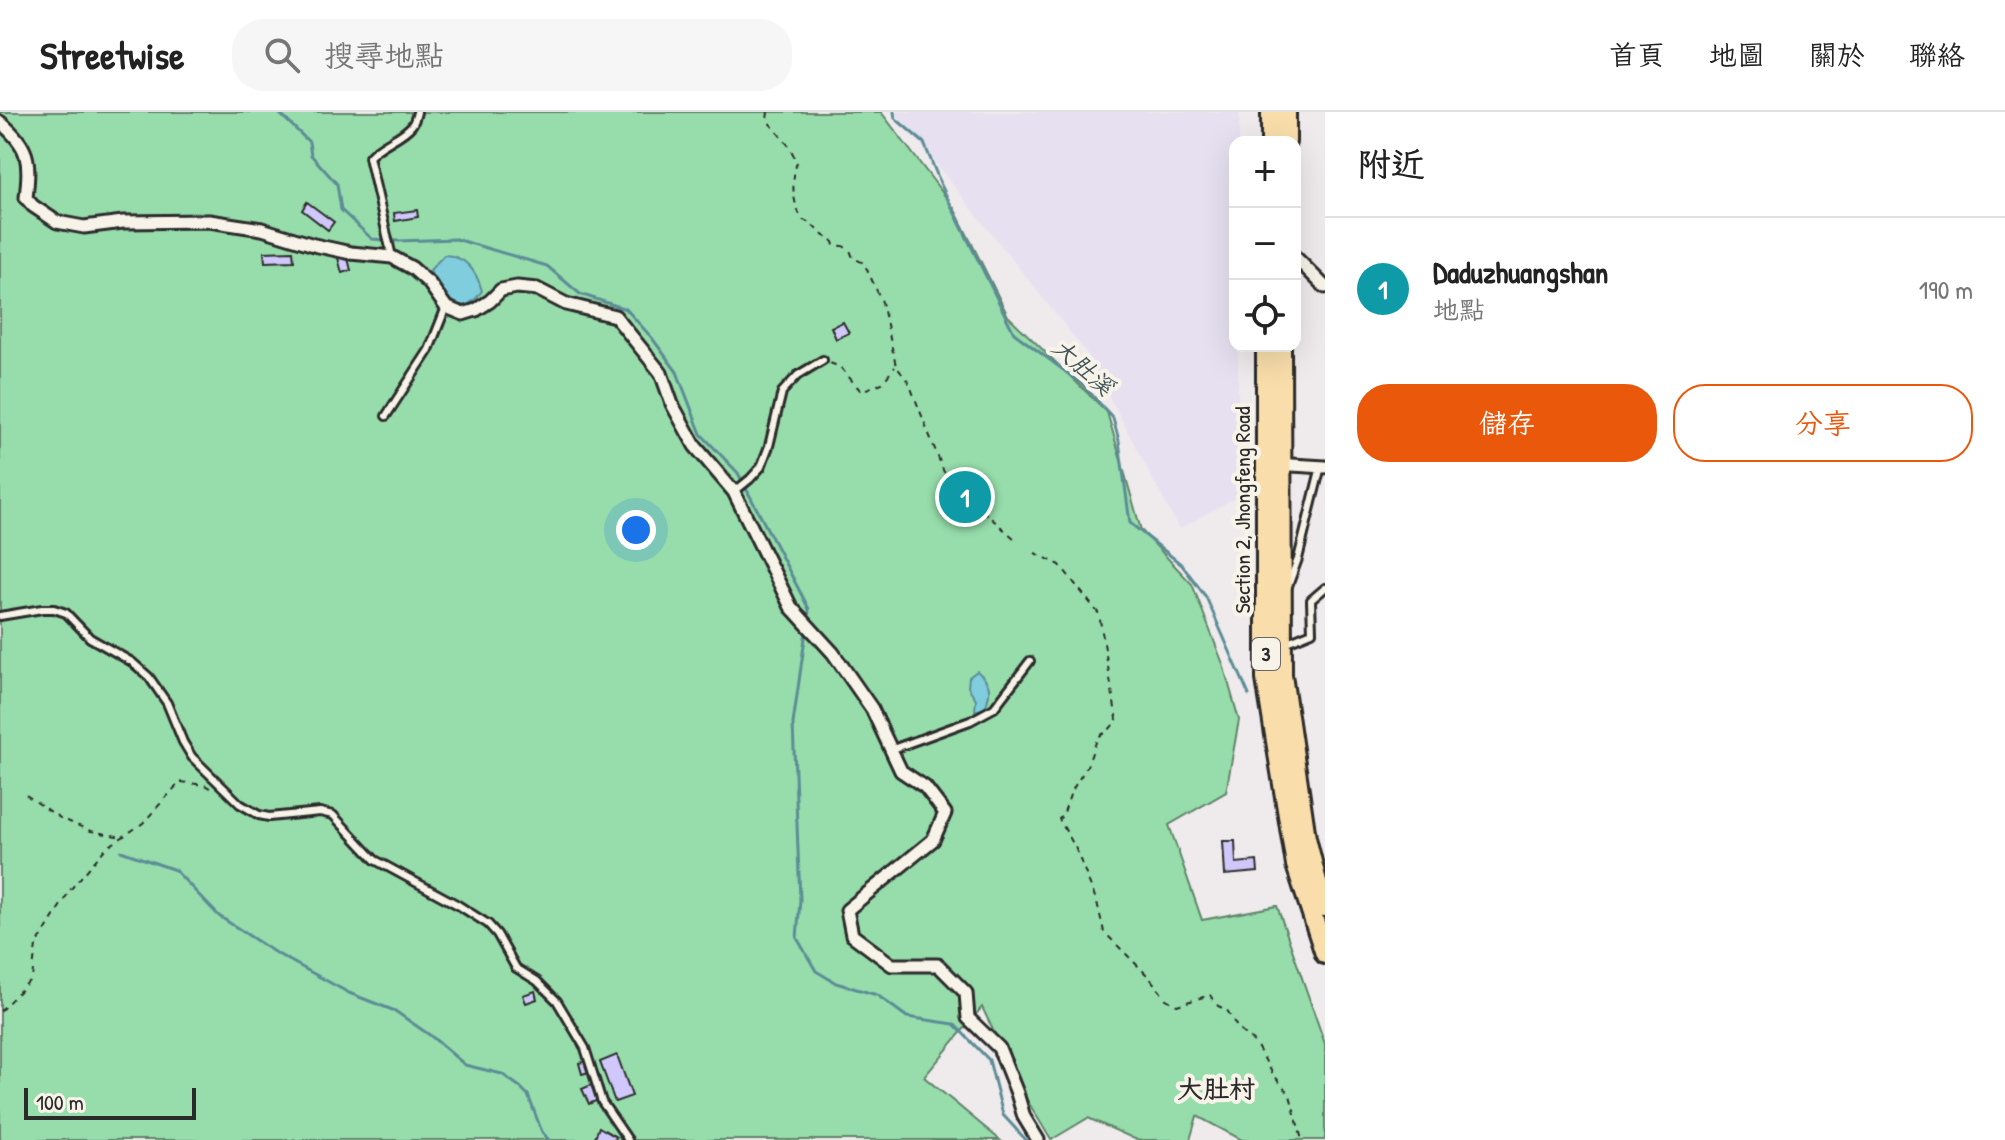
<!DOCTYPE html>
<html lang="zh-TW">
<meta charset="utf-8">
<style>
body{margin:0;font-family:"Patrick Hand","LXGW WenKai TC",sans-serif;background:#f6f6f6;color:#222}
.controls{position:absolute;right:24px;top:24px;display:grid;overflow:hidden;border-radius:16px;box-shadow:0 8px 32px #0002}
.controls button{width:72px;height:72px;display:grid;place-items:center;padding:0;border:0;border-bottom:2px solid #e0e0e0;background:#fff;color:#222;font:40px sans-serif}
.scale{position:absolute;left:24px;bottom:20px;width:172px;box-sizing:border-box;padding-left:8px;border:4px solid #2b2b2b;border-top:0;font-size:22px;line-height:28px;white-space:nowrap;color:#2b2b2b;-webkit-text-stroke:6px #f7f3e8;paint-order:stroke}
.you{position:absolute;left:636px;top:418px;width:28px;height:28px;margin:-20px;border:6px solid #fff;border-radius:50%;background:#1a73e8;box-shadow:0 0 0 12px #1a73e833}
.badge{display:grid;place-items:center;width:52px;height:52px;border-radius:50%;background:#ea580c;color:#fff;font-size:26px;font-weight:700}
.pin{position:absolute;translate:-50% -50%;border:4px solid #fff;box-shadow:0 2px 8px #0006}
.list{margin:0;padding:0;list-style:none}
h2{display:flex;justify-content:space-between;align-items:center;height:104px;margin:0;padding:0 32px;font-size:34px}
h2 small{font-size:26px;font-weight:400;color:#767676}
.list li{display:grid;grid-template-columns:52px 1fr auto;gap:24px;align-items:center;box-sizing:border-box;height:144px;padding:0 32px;border-top:2px solid #e0e0e0}
.list b{display:block;font-size:30px;white-space:nowrap}
.list p{margin:0;font-size:26px;white-space:nowrap;color:#767676}
.list em{font-size:26px;font-style:normal;color:#767676}
.actions{display:flex;gap:16px;padding:24px 32px}
.actions a{flex:1;padding:18px 0;border:2px solid #ea580c;border-radius:32px;text-align:center;font-size:28px;color:#ea580c}
.actions .main{background:#ea580c;color:#fff}
.icon{flex:none;width:44px;height:44px;fill:none;stroke:currentColor;stroke-width:2;stroke-linecap:round;stroke-linejoin:round}
.map{position:relative;flex:none;width:1325px;height:1028px;overflow:hidden}
header{display:flex;align-items:center;gap:48px;box-sizing:border-box;height:112px;padding:0 40px;background:#fff;border-bottom:2px solid #e0e0e0}
header strong{font-size:38px}
nav{display:flex;gap:44px;margin-inline-start:auto;font-size:28px}
.search{width:560px;height:72px;background:#f6f6f6;display:flex;align-items:center;gap:20px;box-sizing:border-box;padding:0 28px;border-radius:32px;color:#767676;font-size:30px}
main{display:flex}
aside{flex:1;background:#fff}
.map>svg:first-child{display:block}
.built{fill:#e6e0f0}
.green{fill:#96ddab;stroke:#60846b;stroke-width:2}
.water{fill:#7fcddd;stroke:#5d8c96;stroke-width:2}
.lines{fill:none;stroke-linecap:round;stroke-linejoin:round}
.stream{stroke:#5d8c96;stroke-width:3}
.building{fill:#d0c8fb;stroke:#2b2b2b;stroke-width:2}
.service-casing{stroke:#2b2b2b;stroke-width:12}
.minor-casing{stroke:#2b2b2b;stroke-width:17}
.primary-casing{stroke:#2b2b2b;stroke-width:24}
.path{stroke:#2b2b2b;stroke-width:2;stroke-dasharray:6 6;stroke-linecap:butt}
.service{stroke:#f7f3e8;stroke-width:6}
.minor{stroke:#f7f3e8;stroke-width:11}
.primary{stroke:#f9deab;stroke-width:18}
.labels{text-anchor:middle;stroke-width:8;stroke-linejoin:round;paint-order:stroke}
.shield{fill:#f7f3e8;stroke:#686764;stroke-width:2}
.shield-label{font-size:20px;font-weight:bold;fill:#2b2b2b}
.street-label{font-size:22px;fill:#2b2b2b;stroke:#f7f3e8}
.water-label{font-size:24px;font-style:italic;fill:#405458;stroke:#f7f3e8}
.quarter-label{font-size:26px;font-weight:bold;fill:#2b2b2b;stroke:#f7f3e8}
</style>
<header>
<strong>Streetwise</strong>
<div class="search"><svg class="icon" aria-label="search" viewBox="0 0 24 24"><circle cx="10" cy="10" r="6"/><path d="M15 15l6 6"/></svg>搜尋地點</div>
<nav><a>首頁</a><a>地圖</a><a>關於</a><a>聯絡</a></nav>
</header>
<main>
<div class="map">
<svg width="1325" height="1028" viewBox="0 0 1325 1028">
<rect width="100%" height="100%" fill="#efeaec"/>
<filter id="ink" filterUnits="userSpaceOnUse"><feTurbulence type="fractalNoise" baseFrequency=".0125" numOctaves="2"/><feDisplacementMap in="SourceGraphic" scale="16" xChannelSelector="R" yChannelSelector="G"/><feConvolveMatrix kernelMatrix="1 2 1 2 8 2 1 2 1" color-interpolation-filters="sRGB"/></filter>
<g filter="url(#ink)">
<path class="built" d="M895,0H1239V30H1235V234H1238V384L1179,417L1086,240Z"/>
<path class="green" d="M0,0H881L954,96L1008,204L1107,300L1141,418L1192,472L1223,552L1239,608L1226,680L1169,713L1202,808L1277,794L1325,932V1028H1242L1197,1004L1190,1028H1137L1088,1006L1051,1028L1024,983L982,895L924,965L1000,1028H0Z"/>
<g class="water">
<path d="M444,143C466,144 477,160 482,179C459,212 439,183 430,158Z"/>
<path d="M977,559C991,571 992,579 985,596L975,599L976,587L968,575L969,565Z"/>
</g>
<g class="lines">
<g class="stream">
<path d="M278,0L309,30L311,43L337,72L341,98L372,127L398,129L456,127L547,154L580,182L626,197L652,226L677,260L701,322L738,361L809,497L808,508"/>
<path d="M894,0L895,6L924,31L941,73L1014,221L1082,272L1113,306L1119,329L1130,411L1182,453L1206,485L1249,583"/>
<path d="M806,519L793,612L800,788L797,826L816,859L836,871L877,883L907,905L954,912L989,948L1003,1003L1026,1028"/>
<path d="M121,739L175,758L219,804L274,840L349,881L395,899L431,924L465,953L502,962L520,975L528,983L542,1020L549,1028"/>
</g>
</g>
<g class="building">
<path d="M307,90L334,110L328,118L302,98Z"/>
<path d="M417,98L418,105L395,109L394,101Z"/>
<path d="M293,139L294,149L265,150L264,140Z"/>
<path d="M347,143L351,158L342,161L338,146Z"/>
<path d="M843,210L849,221L836,227L831,215Z"/>
<path d="M1223,729H1235L1236,751L1257,749L1258,760L1225,763Z"/>
<path d="M535,879L537,887L526,891L523,883Z"/>
<path d="M617,943L632,984L615,990L600,950Z"/>
<path d="M587,949L589,960L582,962L579,951Z"/>
<path d="M591,973L598,988L589,992L582,977Z"/>
<path d="M599,1015L616,1025L615,1028H594Z"/>
</g>
<g class="lines">
<defs>
<g id="service">
<path d="M392,145L369,45C381,31 402,26 412,13C415,9 416,4 417,0"/>
<path d="M386,304L429,238L446,195"/>
<path d="M734,380L750,367L761,355L769,334L782,280L798,263L823,248"/>
<path d="M1288,474L1298,447L1321,354"/>
<path d="M0,504L42,497H54L66,501L90,526L132,550L149,565L167,591L183,630L192,645L240,692L259,703L269,705L320,700L333,703L375,748L458,793L488,812L497,822L516,856L537,869L557,889L585,936L602,990L628,1028"/>
<path d="M1285,531L1312,520L1311,488L1325,476"/>
<path d="M890,638L970,609L994,596L1030,549"/>
</g>
<g id="minor">
<path d="M0,10C30,35 30,48 26,86L33,94L57,110L84,115L123,110L209,109L262,117L314,133L351,141L392,145L412,156L429,171L446,195L463,202L476,198L490,189L501,178L517,175L537,177L566,192L615,204L661,261L672,292L695,334L734,380L791,495L833,541L872,597L901,659L925,675L945,701L933,728L847,798L852,823L892,853H938L966,881L968,906L999,936L1017,981L1024,1005L1038,1028"/>
<path d="M1295,145L1325,175"/>
<path d="M1275,352L1325,355"/>
</g>
<g id="primary">
<path d="M1271,0V30"/>
<path d="M1286,30V0"/>
<path d="M1266,234V567L1296,753L1325,842"/>
<path d="M1281,234L1282,563L1306,726L1317,770L1325,795"/>
</g>
</defs>
<use href="#service" class="service-casing"/>
<use href="#minor" class="minor-casing"/>
<use href="#primary" class="primary-casing"/>
<g class="path">
<path d="M768,0L767,8L789,34L797,50C791,68 792,92 803,108C815,111 819,125 832,127L834,133L843,134L850,138L853,146L864,151L882,190L896,254L909,271L947,368L1015,427"/>
<path d="M830,251L840,255L861,279L882,271L895,255"/>
<path d="M1035,441L1060,453L1099,502L1117,608L1109,618L1098,625L1087,654L1071,680L1063,703L1059,707L1075,735L1097,790L1104,820L1149,865L1166,887L1177,893L1210,883L1218,894L1227,898L1238,917L1255,931L1273,962L1290,983L1302,1028"/>
<path d="M26,683L60,706L91,719L122,725"/>
<path d="M0,899L32,866L36,834L70,778L105,737L143,711L180,670L205,673L210,676"/>
</g>
<use href="#service" class="service"/>
<use href="#minor" class="minor"/>
<use href="#primary" class="primary"/>
</g>
</g>
<g class="labels">
<rect class="shield" x="1252" y="526" width="28" height="32" rx="6"/>
<g class="shield-label">
<text x="1266" y="549">3</text>
</g>
<g class="street-label">
<text transform="translate(1242 398) rotate(-90)" y="8">Section 2, Jhongfeng Road</text>
</g>
<g class="water-label">
<text transform="translate(1083 255) rotate(41)" y="8">大肚溪</text>
</g>
<g class="quarter-label">
<text x="1216" y="986">大肚村</text>
</g>
</g>
</svg>
<div class="controls">
<button>+</button>
<button>−</button>
<button><svg class="icon" aria-label="locate" viewBox="0 0 24 24"><circle cx="12" cy="12" r="6"/><path d="M12 2v4M12 18v4M2 12h4M18 12h4"/></svg></button>
</div>
<div class="scale">100 m</div>
<div class="you"></div>
<div class="pin badge" style="left:965px;top:385px;background:#0f9aa8">1</div>
</div>
<aside>
<h2>附近<small></small></h2>
<ul class="list">
<li><span class="badge" style="background:#0f9aa8">1</span><div><b>Daduzhuangshan</b><p>地點</p></div><em>190 m</em></li>
</ul>
<div class="actions"><a class="main">儲存</a><a>分享</a></div>
</aside>
</main>
